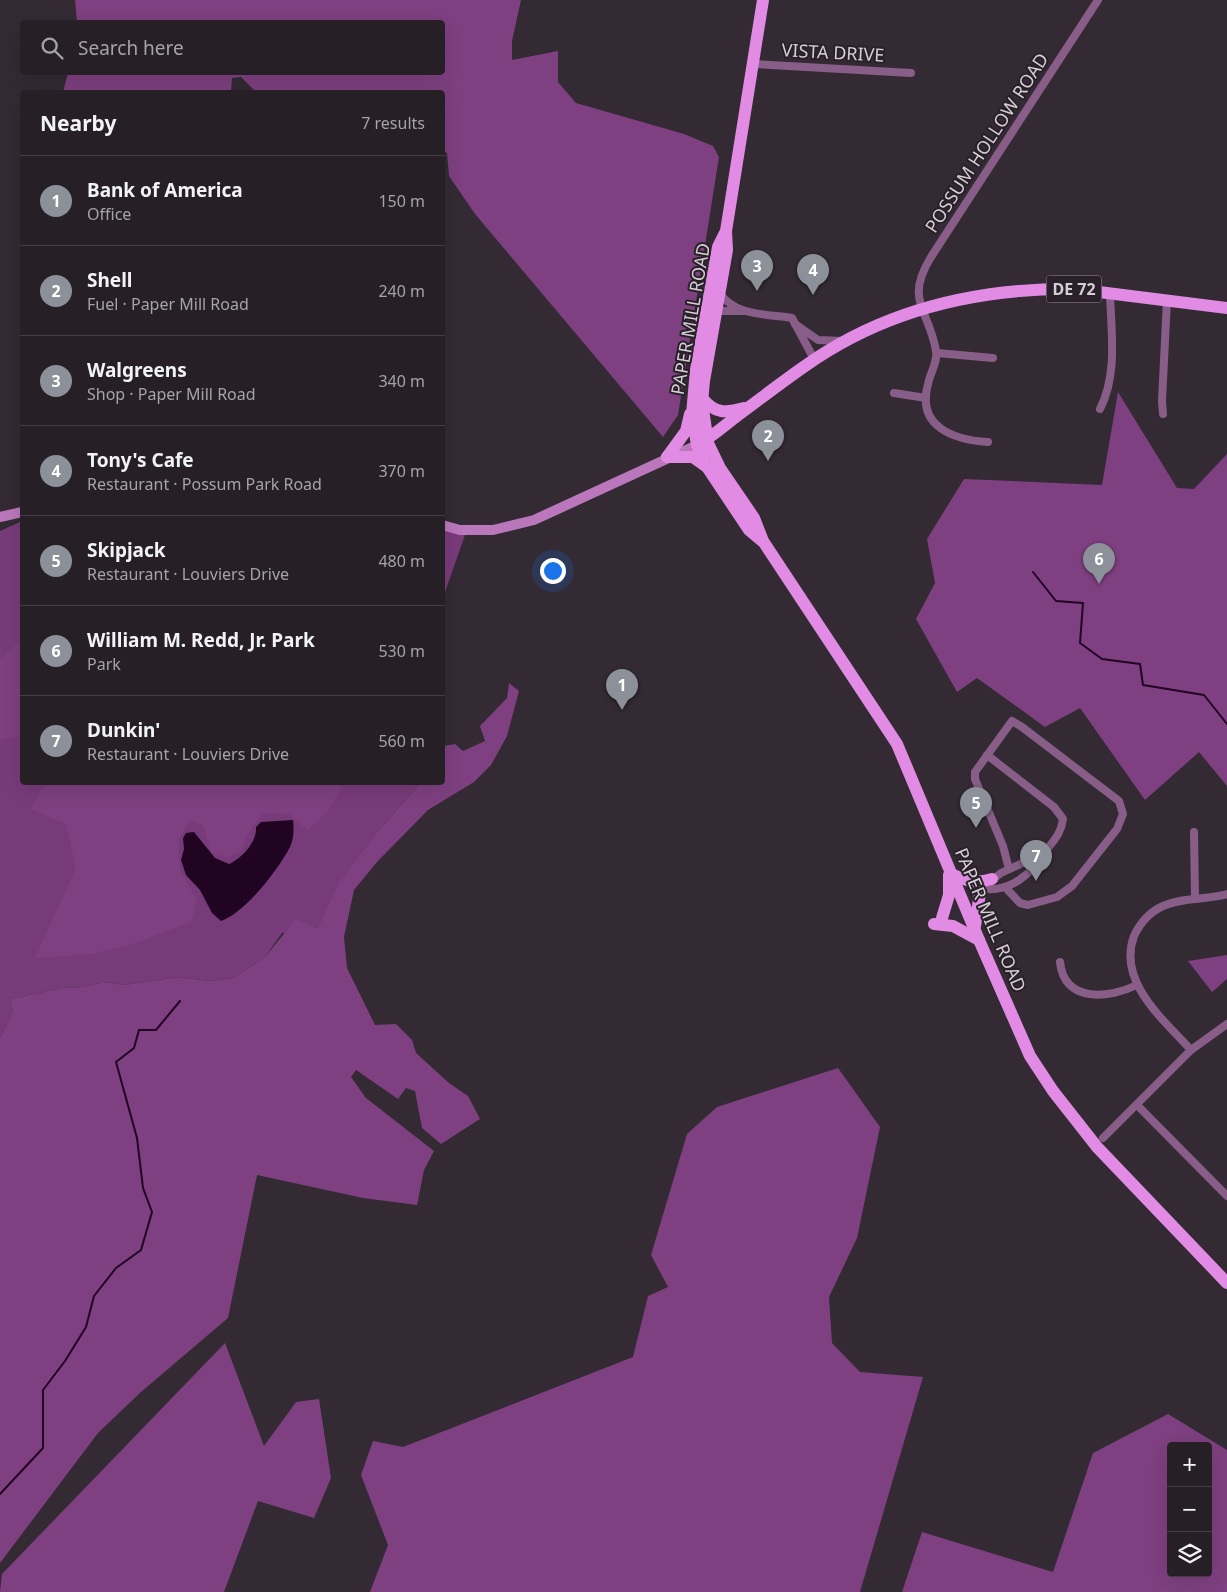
<!DOCTYPE html>
<meta charset="utf-8">
<style>
body{margin:0;font-family:"Noto Sans",sans-serif;background:#2e282e;color:#f1f3f6}
.controls{position:absolute;right:15px;bottom:15px;display:grid;overflow:hidden;border-radius:5px;box-shadow:0 5px 20px #0002}
.controls button{width:45px;height:45px;display:grid;place-items:center;padding:0;border:0;border-bottom:1px solid #423e43;background:#262026;color:#f1f3f6;font:25px sans-serif}
.you{position:absolute;left:552px;top:570px;width:18px;height:18px;margin:-12px;border:4px solid #fff;border-radius:50%;background:#1a73e8;box-shadow:0 0 0 8px #1a73e833}
.badge{display:grid;place-items:center;width:32px;height:32px;border-radius:50%;background:#8c9099;color:#fff;font-size:16px;font-weight:700}
.pin{position:absolute;translate:-50% -41px;filter:drop-shadow(0 1px 2px #0008)}
.pin::after{content:'';position:absolute;top:26px;width:18px;height:15px;background:inherit;clip-path:polygon(0 0,100% 0,50% 100%)}
.list{margin:0;padding:0;list-style:none}
h2{display:flex;justify-content:space-between;align-items:center;height:65px;margin:0;padding:0 20px;font-size:21px}
h2 small{font-size:16px;font-weight:400;color:#a4a3a7}
.list li{display:grid;grid-template-columns:32px 1fr auto;gap:15px;align-items:center;box-sizing:border-box;height:90px;padding:0 20px;border-top:1px solid #423e43}
.list b{display:block;font-size:19px;white-space:nowrap}
.list p{margin:0;font-size:16px;white-space:nowrap;color:#a4a3a7}
.list em{font-size:16px;font-style:normal;color:#a4a3a7}
.icon{flex:none;width:28px;height:28px;fill:none;stroke:currentColor;stroke-width:2;stroke-linecap:round;stroke-linejoin:round}
.map{position:relative;flex:none;width:1227px;height:1592px;overflow:hidden}
.search{position:absolute;background:#262026;box-shadow:0 5px 20px #0002;left:20px;top:20px;width:425px;height:55px;display:flex;align-items:center;gap:12px;box-sizing:border-box;padding:0 18px;border-radius:5px;color:#a4a3a7;font-size:19px}
.panel{position:absolute;background:#262026;box-shadow:0 5px 20px #0002;left:20px;top:90px;width:425px;height:695px;border-radius:5px}
.map>svg:first-child{display:block}
.green{fill:#783b7a}
.forest{fill:#7e4080;fill-rule:evenodd}
.water{fill:#210322}
.lines{fill:none;stroke-linecap:round;stroke-linejoin:round}
.stream{stroke:#210322;stroke-width:2}
.street{stroke:#885e88;stroke-width:8}
.secondary{stroke:#bb77bc;stroke-width:10}
.primary{stroke:#e28be4;stroke-width:12}
.labels{text-anchor:middle;stroke-width:4;stroke-linejoin:round;paint-order:stroke}
.shield{fill:#292029;stroke:#a19aa1;stroke-width:1}
.shield-label{font-size:16px;font-weight:bold;fill:#d5cfd5}
.street-label{font-size:18px;fill:#d5cfd5;stroke:#292029}
</style>
<div class="map">
<svg width="1227" height="1592" viewBox="0 0 1227 1592">
<rect width="100%" height="100%" fill="#332a33"/>
<g class="green">
<path d="M22,521V782L420,783L373,837L340,883L317,929L282,933L265,957L233,978L209,981L178,977L124,985L104,982L83,987L62,988L10,999L13,1011L0,1038V531Z"/>
<path d="M443,530L465,535L443,598Z"/>
</g>
<g class="forest">
<path d="M75,0H521L512,41V60L558,51V82L576,103L684,134L713,146L719,157L678,415L663,437L475,214L449,176L447,153L443,151L442,92H256L241,77L232,78L231,92H63L68,73L442,72V22H77Z"/>
<path d="M1118,392L1177,488L1194,489L1227,454V786L1199,752L1145,800L1080,708L1045,727L977,678L957,692L916,619L935,583L927,539L964,479L1102,485Z"/>
<path d="M22,640V736L0,740V659Z"/>
<path d="M509,683L519,691L507,736L491,765L474,782L428,810L377,862L354,890L344,937L347,968L375,1025L396,1024L412,1040L416,1053L449,1083L468,1096L480,1119L441,1144L422,1128L415,1091L406,1088L398,1099L356,1070L351,1077L366,1098L434,1151L424,1170L417,1205L363,1198L257,1175L228,1318L141,1392L98,1433L0,1563V1038L13,1011L10,999L62,988L83,987L104,982L124,985L178,977L209,981L233,978L265,957L296,919L317,929L339,883L373,837L420,783L442,782L443,746L455,744L463,751L485,741L480,726L507,698Z"/>
<path d="M338,783L342,789L327,811L308,831L289,814L263,813L247,835L241,851L226,857L211,853L203,825L189,820L178,841L180,869L197,901L191,922L136,943L92,954L35,958L76,868L66,824L31,809L42,789L51,783Z"/>
<path d="M1227,955V979L1212,992L1188,961Z"/>
<path d="M838,1068L880,1127L857,1238L829,1297L832,1343L860,1372L923,1377L860,1592H370L388,1545L361,1475L373,1441L403,1447L633,1357L648,1296L668,1287L651,1255L687,1134L717,1107Z"/>
<path d="M225,1343L264,1446L296,1402L319,1399L331,1478L314,1518L258,1501L224,1592H0L2,1574Z"/>
<path d="M1168,1414L1227,1450V1592H902L922,1532L1053,1572L1093,1453ZM1171,1446H1208V1573H1171Z"/>
</g>
<path class="water" d="M293,820C294,829 294,838 290,847C278,870 245,913 221,921L212,913L200,890L186,875L181,860L184,849L183,838L186,833L194,832L215,858L229,864C242,858 257,842 256,827L261,822Z"/>
<g class="lines">
<g class="stream">
<path d="M1033,572L1056,601L1083,603L1080,643L1102,659L1140,664L1143,685L1204,695L1227,724"/>
<path d="M0,1494L43,1448V1390L65,1361L86,1327L94,1296L116,1268L141,1250L152,1212L143,1188L137,1138L116,1062L134,1048L139,1030H156L180,1001"/>
</g>
<g class="street">
<path d="M754,64L911,73"/>
<path d="M720,293C734,316 768,314 792,318L814,359"/>
<path d="M717,311H743"/>
<path d="M795,324L818,340L843,341"/>
<path d="M937,353L993,358"/>
<path d="M894,393L926,398"/>
<path d="M1100,409C1118,374 1111,331 1110,293"/>
<path d="M1163,414L1162,401L1167,300"/>
<path d="M988,442C954,440 916,427 928,384C930,373 938,362 936,351C929,309 904,301 931,257L1098,0"/>
<path d="M1194,832L1195,899"/>
<path d="M991,881L1001,873L1046,852"/>
<path d="M1005,887L1020,903L1028,905L1057,897L1072,886L1117,829L1123,814L1119,801L1022,727L1012,721L975,772V779L1003,846L1009,869"/>
<path d="M986,889C1012,891 1032,873 1045,852C1054,840 1061,834 1063,819L1054,807L987,755"/>
<path d="M1060,962C1064,1004 1110,998 1137,985"/>
<path d="M1191,1050C1164,1020 1117,982 1134,936C1140,923 1150,912 1163,906C1183,897 1206,900 1227,894"/>
<path d="M1137,1105L1227,1196"/>
<path d="M1103,1138L1191,1050L1227,1024"/>
</g>
<g class="secondary">
<path d="M0,517L22,512"/>
<path d="M442,525L460,530H493L534,520L697,445"/>
</g>
<g class="primary">
<path d="M763,0L726,231L727,250L704,381L702,402L708,443L720,468L754,518L763,541L897,744L979,940L1030,1056L1053,1091L1097,1147L1227,1283"/>
<path d="M725,233L718,247L696,370L692,414L697,445L705,464L749,530L762,541"/>
<path d="M703,399C715,414 726,413 744,408"/>
<path d="M697,445C712,437 724,426 737,416C760,399 782,382 805,366C884,310 978,288 1075,289L1227,308"/>
<path d="M667,457L686,431L690,414"/>
<path d="M667,457H693L707,467"/>
<path d="M951,874C967,881 975,884 992,879"/>
<path d="M942,918L949,895V875"/>
<path d="M934,924L953,926L979,940"/>
<path d="M975,926L980,893"/>
</g>
</g>
<g class="labels">
<rect class="shield" x="1046.5" y="275.5" width="55" height="27" rx="4"/>
<g class="shield-label">
<text x="1074" y="295">DE 72</text>
</g>
<g class="street-label">
<text transform="translate(833 53) rotate(3)" y="6">VISTA DRIVE</text>
<text transform="translate(987 143) rotate(-57)" y="6">POSSUM HOLLOW ROAD</text>
<text transform="translate(691 319) rotate(-80)" y="6">PAPER MILL ROAD</text>
<text transform="translate(990 920) rotate(67)" y="6">PAPER MILL ROAD</text>
</g>
</g>
</svg>
<div class="controls">
<button>+</button>
<button>−</button>
<button><svg class="icon" aria-label="layers" viewBox="0 0 24 24"><path d="M12 4l9 5-9 5-9-5zM3 14l9 5 9-5"/></svg></button>
</div>
<div class="you"></div>
<div class="pin badge" style="left:622px;top:710px">1</div>
<div class="pin badge" style="left:768px;top:461px">2</div>
<div class="pin badge" style="left:757px;top:291px">3</div>
<div class="pin badge" style="left:813px;top:295px">4</div>
<div class="pin badge" style="left:976px;top:828px">5</div>
<div class="pin badge" style="left:1099px;top:584px">6</div>
<div class="pin badge" style="left:1036px;top:881px">7</div>
<div class="search"><svg class="icon" aria-label="search" viewBox="0 0 24 24"><circle cx="10" cy="10" r="6"/><path d="M15 15l6 6"/></svg>Search here</div>
<section class="panel">
<h2>Nearby<small>7 results</small></h2>
<ul class="list">
<li><span class="badge">1</span><div><b>Bank of America</b><p>Office</p></div><em>150 m</em></li>
<li><span class="badge">2</span><div><b>Shell</b><p>Fuel · Paper Mill Road</p></div><em>240 m</em></li>
<li><span class="badge">3</span><div><b>Walgreens</b><p>Shop · Paper Mill Road</p></div><em>340 m</em></li>
<li><span class="badge">4</span><div><b>Tony's Cafe</b><p>Restaurant · Possum Park Road</p></div><em>370 m</em></li>
<li><span class="badge">5</span><div><b>Skipjack</b><p>Restaurant · Louviers Drive</p></div><em>480 m</em></li>
<li><span class="badge">6</span><div><b>William M. Redd, Jr. Park</b><p>Park</p></div><em>530 m</em></li>
<li><span class="badge">7</span><div><b>Dunkin'</b><p>Restaurant · Louviers Drive</p></div><em>560 m</em></li>
</ul>
</section>
</div>
